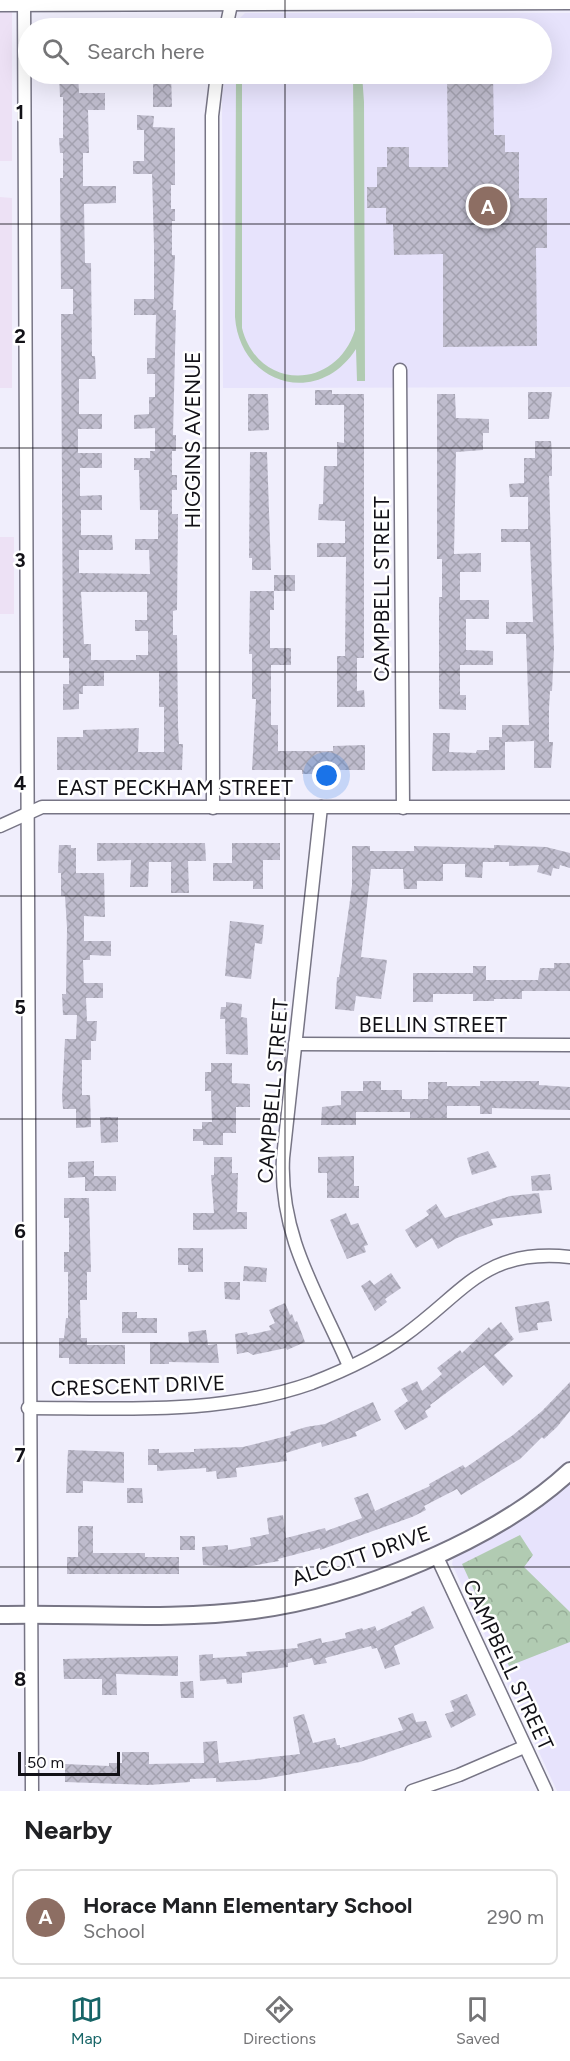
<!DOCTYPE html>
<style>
body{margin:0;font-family:Figtree,sans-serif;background:#f2f2f2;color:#202124}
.scale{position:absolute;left:18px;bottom:15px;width:102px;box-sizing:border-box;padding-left:6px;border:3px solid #121117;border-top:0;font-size:16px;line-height:21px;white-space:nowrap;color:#121117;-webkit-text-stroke:4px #fff;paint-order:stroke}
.you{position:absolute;left:327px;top:776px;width:21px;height:21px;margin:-15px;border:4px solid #fff;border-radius:50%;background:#1a73e8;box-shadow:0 0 0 9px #1a73e833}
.badge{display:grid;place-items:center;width:39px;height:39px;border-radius:50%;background:#176567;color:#fff;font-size:20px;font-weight:700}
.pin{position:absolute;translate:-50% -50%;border:3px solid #fff;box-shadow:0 2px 6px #0006}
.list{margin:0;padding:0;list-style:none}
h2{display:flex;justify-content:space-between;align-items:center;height:78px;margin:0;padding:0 24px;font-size:26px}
h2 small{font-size:20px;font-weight:400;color:#757577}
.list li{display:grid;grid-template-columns:39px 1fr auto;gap:18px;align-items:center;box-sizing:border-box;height:96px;margin:0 12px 12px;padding:0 12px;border:2px solid #e0e0e0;border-radius:9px}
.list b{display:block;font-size:22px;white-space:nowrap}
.list p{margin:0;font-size:20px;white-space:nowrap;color:#757577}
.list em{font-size:20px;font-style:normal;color:#757577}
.icon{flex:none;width:33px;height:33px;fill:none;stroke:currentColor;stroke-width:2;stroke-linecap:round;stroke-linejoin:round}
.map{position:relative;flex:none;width:570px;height:1791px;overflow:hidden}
.search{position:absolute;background:#fff;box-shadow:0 6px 24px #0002;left:18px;right:18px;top:18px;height:66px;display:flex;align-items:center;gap:15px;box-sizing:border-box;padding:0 21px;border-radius:33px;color:#757577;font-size:22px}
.sheet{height:186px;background:#fff}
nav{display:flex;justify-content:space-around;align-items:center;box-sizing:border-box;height:84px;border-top:2px solid #e0e0e0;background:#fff;font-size:16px;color:#757577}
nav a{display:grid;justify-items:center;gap:3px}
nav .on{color:#176567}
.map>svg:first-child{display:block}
.commercial{fill:#ede1f5}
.built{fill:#e7e3fc}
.park{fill:url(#park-crowns)}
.pitch{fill:#b1cbb2}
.building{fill:url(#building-cross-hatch);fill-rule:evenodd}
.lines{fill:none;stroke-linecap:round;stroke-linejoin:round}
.street-casing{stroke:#777585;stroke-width:15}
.secondary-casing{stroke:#777585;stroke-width:20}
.street{stroke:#fff;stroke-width:12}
.secondary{stroke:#fff;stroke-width:16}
.grid{fill:none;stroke:#121117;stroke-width:1.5;stroke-opacity:0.55}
.labels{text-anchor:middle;stroke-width:5;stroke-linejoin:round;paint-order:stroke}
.street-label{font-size:21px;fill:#121117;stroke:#fff}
.grid-label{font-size:20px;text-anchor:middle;font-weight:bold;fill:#121117;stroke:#fff;stroke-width:5;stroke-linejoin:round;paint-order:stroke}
</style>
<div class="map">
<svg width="570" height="1791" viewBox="0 0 570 1791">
<defs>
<pattern id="park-crowns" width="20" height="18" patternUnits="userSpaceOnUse" patternTransform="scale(1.5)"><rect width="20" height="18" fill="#b1cbb2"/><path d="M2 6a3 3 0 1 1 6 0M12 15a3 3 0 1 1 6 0" fill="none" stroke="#97ad98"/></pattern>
<pattern id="building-cross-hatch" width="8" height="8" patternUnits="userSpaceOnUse" patternTransform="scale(1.5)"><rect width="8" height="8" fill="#bfbccd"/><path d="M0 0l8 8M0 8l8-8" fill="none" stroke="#a3a1af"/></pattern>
</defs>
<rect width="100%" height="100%" fill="#f0eefc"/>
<g class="commercial">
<rect x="0" y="0" width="12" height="161"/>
<path d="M0,197L12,198V388H0Z"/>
<rect x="0" y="537" width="14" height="77"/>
</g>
<g class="built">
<path d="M245,13H570V387L223,388L222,96L226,74H542V28H237L239,19Z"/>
<path d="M570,1482V1791H557L452,1564L453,1559L506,1530Z"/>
</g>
<path class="park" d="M520,1535L533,1555L524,1567L570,1612V1642L509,1666L462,1564Z"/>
<path class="pitch" d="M236,74H242V328C258,391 336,391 355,330L353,74H362L364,102L365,381H357L356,349C318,408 240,385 235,317Z"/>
<g class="building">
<path d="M59,74H78L79,93H105V110H88L89,153H83V186H116V203L84,204L85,263H91L92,356H95L96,379H79V414H102V429H78V453H102V468H80V496L102,495V510H81V535H112L113,550H79V573L150,574L149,550H135V539H158V510H140L139,470H134V458H150V451H155V428L134,429V415L149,414V397H155V374H147V358H155L156,315H134V299H154V246L152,174H133V161H144V130H137V115L154,116L153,127L175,128V185H171V209H175V221H172V255H175L173,310H176L173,435H176V451H172V475H177V490H172V514H178L177,610L173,611V635H177L178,727L179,744H183L182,770H57V737H83V730L139,728L138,752H164V707H159V671H104V686H83V694H79V709L63,710V684H69V658H63L61,314H73V289H61L60,178H63V153H60L59,138H63V97H60ZM81,592H147V620H135V631H148V655H136V660H91V644H84Z"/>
<path d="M153,74H171L172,107H153Z"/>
<path d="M447,74H493L494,135H505V152H519V198H547V248H536L537,346L443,347V254L394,255L393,224H386V208H367V187H377V167H387V147H409V167H448Z"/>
<path d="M315,390H332V394H364V658H357V691L364,690L365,707H337V656H345L346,557H317V543H345V521L318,520L319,504H323L324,466H337V442L344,443V405H315Z"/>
<path d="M528,392H552L549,419H528Z"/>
<path d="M248,394H268L269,430L248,431Z"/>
<path d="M437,394H455L456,418L489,419V433H483V450L456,452L454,554L481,553V572H460V600H489V619H466V650L493,651V665H460V695H466V710L439,709V597H442V559H437Z"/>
<path d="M535,441H551L552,453V476H549L554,650L552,691H550L549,708V742H553L551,768H534V741L505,742V770L432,771L433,733H450L449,752L476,753L477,750H489V737H502V725H529L526,634H506V622H533L530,542H501V529H528V497H510L509,484L524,483V458H535Z"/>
<path d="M250,452H267L271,570H252V558H249Z"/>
<rect x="274" y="575" width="21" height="16"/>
<path d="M250,591H274V610H270V648H291V665H271V725H278V751H333V746L365,745V770H317V774H302V770H252L256,699H252V654H249Z"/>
<path d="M97,843H205L206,861H188L189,893H171V862H149L148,887H130L131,860L97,861Z"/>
<path d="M232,843H280V860H263V889H253V881H213V863H232Z"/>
<path d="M59,845H71V848H76V873H104L105,917L84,916V941H111V956L90,955V960H83L84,983H103V998H86L87,1021H97L96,1041H91V1060H82V1095H90L91,1127L76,1128V1109H63L62,1097L65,1039H76L77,1015H63L62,994H66L67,928L65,896H61V873H58Z"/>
<path d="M494,845L546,847L570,853V868L560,865L559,869L553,868L551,876L537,872L539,865L509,866V862H483L482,878L465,877V864H443V881H417V889H404L403,869H371L361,957L387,960L381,999L356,996L354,1011L335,1009L337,977H339L352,886V846H370V851H414V846L494,848Z"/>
<path d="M230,921L264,925L262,944L255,943L251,979L225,976Z"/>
<path d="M554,963H570V991H522V999H494V1001H473V994H433V1002H413V973H473V966H486V980H538L540,968H554Z"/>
<path d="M226,1002L242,1004L241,1017L247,1018L248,1055L226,1054L225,1019H220L221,1007H226Z"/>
<path d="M211,1063H232V1083L250,1084V1107H236V1133H223V1145H203V1141H193V1129H202V1122H212L211,1091H205V1072H211Z"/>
<path d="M363,1081H381V1090H402V1099H428V1082H447V1086H480V1081H539V1085L570,1087V1110L492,1108V1114H480V1106H447V1118H410V1112H356V1125H321L322,1107L341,1105V1091H363Z"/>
<path d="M100,1117H118V1142L101,1143Z"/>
<path d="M488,1151L497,1167L472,1175L467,1158Z"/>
<path d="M354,1156V1186H359V1198H327V1173H318V1157Z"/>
<path d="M214,1157H232V1173H238L237,1212H247V1229L193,1230V1213H214L211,1175H214Z"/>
<path d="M94,1161V1176H116V1191H85V1177L68,1178V1162Z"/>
<path d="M550,1174L552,1190L532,1191L531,1176Z"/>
<path d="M539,1193L542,1213L491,1219L493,1225L457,1238L438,1249L432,1238L416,1248L405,1230L429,1215L426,1211L436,1204L445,1218L510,1196Z"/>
<path d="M64,1198H89L91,1272H87V1300H80L81,1338H87V1345H125V1364H69V1358H59V1338H64L66,1318H68V1272H64V1252H69V1218H64Z"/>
<path d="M346,1213L351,1225L358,1223L368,1245L364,1246L366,1252L347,1259L330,1220Z"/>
<path d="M178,1248H203V1272H188V1265H178Z"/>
<path d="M244,1266L267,1268L266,1282L243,1281Z"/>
<path d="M391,1273L401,1288L385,1299L387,1302L375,1311L361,1286L370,1280L374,1285Z"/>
<path d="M224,1282H240V1300L225,1299Z"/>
<path d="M549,1301L552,1321L537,1323L538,1330L519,1333L515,1307Z"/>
<path d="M285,1303L290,1315L292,1314L295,1322L297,1321L305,1342L287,1350L286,1348L253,1355L248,1352L237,1354L235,1334L247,1332L248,1335L271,1330L269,1326L275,1323L269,1310Z"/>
<path d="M122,1312H137V1318H157V1333H122Z"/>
<path d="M501,1322L514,1339L494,1355L513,1376L503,1386L484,1365L430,1405L431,1407L425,1411L428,1417L405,1430L394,1411L408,1401L401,1389L417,1381L422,1391L442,1374L437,1368L460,1350L462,1353L489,1327L491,1330Z"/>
<path d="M206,1330L208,1345L217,1344L219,1363L169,1362V1364H150V1342L189,1343L188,1332Z"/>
<path d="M570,1382V1411L557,1427L544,1439L542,1437L520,1459L461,1495L457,1489L424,1506L426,1510L412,1517L320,1550V1548L278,1559L279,1561L241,1568L203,1565L202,1547L228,1545V1550L251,1546L250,1538L269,1534L267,1518L283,1515L286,1538L325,1528L326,1531L362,1518L354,1498L368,1493L375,1511L430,1486L429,1484L463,1465L465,1468L513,1435L542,1411Z"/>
<path d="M373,1402L381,1420L355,1432L357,1436L322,1447L321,1442L286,1453L287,1461L236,1468L237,1477L217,1479L216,1471L206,1472V1468L157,1471V1465H148V1449H159V1453L194,1452V1449L243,1447L291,1435L290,1432L306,1427L325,1424Z"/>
<path d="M68,1450L124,1452V1483L83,1481V1493H66Z"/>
<path d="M127,1488H142L143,1503H127Z"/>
<path d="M78,1526H93V1553H145V1557H179V1574H67V1557H78Z"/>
<rect x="180" y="1536" width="15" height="14"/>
<path d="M424,1606L434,1628L394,1646L400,1664L385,1669L377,1648L372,1649L371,1646L325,1658L327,1663L314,1665L312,1658L288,1663V1667L242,1673V1683L227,1684L226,1679L200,1681L199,1655L213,1654V1658L247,1656L246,1652L298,1648L297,1644L321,1638L322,1643L346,1638L345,1633L362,1628L363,1630L375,1626L377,1631L412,1615L411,1612Z"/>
<path d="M178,1656V1676L116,1674L117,1695H102V1679H64L63,1659Z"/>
<path d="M193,1681L194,1698H181L180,1682Z"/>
<path d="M467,1694L476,1715L451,1728L445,1714L454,1711L450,1701Z"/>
<path d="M413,1713L416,1722L426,1721L432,1737L360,1762L258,1780L216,1782V1778L190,1779V1782L149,1785L65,1782V1764L109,1766V1763H122V1752H149V1764L204,1763L203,1742L217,1741L219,1763L300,1754L293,1717L304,1714L313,1743L335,1738L337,1745H340V1748L403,1730L398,1718Z"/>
</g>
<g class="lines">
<defs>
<g id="street">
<path d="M24,0L32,1791"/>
<path d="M0,5L570,3"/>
<path d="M226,28L232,0"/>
<path d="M400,370L403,808"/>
<path d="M321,807L283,1158C279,1237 319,1296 349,1366"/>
<path d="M213,808L212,116L217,74"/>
<path d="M0,826L42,807H570"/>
<path d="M295,1044L570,1045"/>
<path d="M28,1408C123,1408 221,1415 312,1383C343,1371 378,1355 405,1335C466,1291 484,1248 570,1257"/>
<path d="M436,1555L546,1791"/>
<path d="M412,1791L459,1775L524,1747"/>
</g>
<path id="secondary" d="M0,1615C84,1613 170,1621 254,1610C355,1597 495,1541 570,1471"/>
</defs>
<use href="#street" class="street-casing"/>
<use href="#secondary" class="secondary-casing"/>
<use href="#street" class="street"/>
<use href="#secondary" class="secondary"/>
</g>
<path class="grid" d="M285,0V28M285,74V1791M0,224H570M0,448H570M0,672H570M0,896H570M0,1119H570M0,1343H570M0,1567H570"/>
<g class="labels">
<g class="street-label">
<text transform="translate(193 440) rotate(-90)" y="7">HIGGINS AVENUE</text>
<text transform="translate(382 589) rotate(-90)" y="7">CAMPBELL STREET</text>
<text x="175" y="795">EAST PECKHAM STREET</text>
<text x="433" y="1032">BELLIN STREET</text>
<text transform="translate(273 1091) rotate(-85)" y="7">CAMPBELL STREET</text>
<text transform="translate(138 1386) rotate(-2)" y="7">CRESCENT DRIVE</text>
<text transform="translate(361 1556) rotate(-19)" y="7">ALCOTT DRIVE</text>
<text transform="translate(508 1665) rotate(65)" y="7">CAMPBELL STREET</text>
</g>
</g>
<g class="grid-label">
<text x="20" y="119">1</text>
<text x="20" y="343">2</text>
<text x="20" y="567">3</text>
<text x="20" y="790">4</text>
<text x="20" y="1014">5</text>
<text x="20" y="1238">6</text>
<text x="20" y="1462">7</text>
<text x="20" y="1686">8</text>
</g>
</svg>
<div class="scale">50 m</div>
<div class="you"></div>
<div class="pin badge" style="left:488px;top:206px;background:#8d6e63">A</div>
<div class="search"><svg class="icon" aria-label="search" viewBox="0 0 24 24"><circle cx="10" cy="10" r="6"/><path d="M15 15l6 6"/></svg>Search here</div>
</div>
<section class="sheet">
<h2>Nearby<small></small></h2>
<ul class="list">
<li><span class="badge" style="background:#8d6e63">A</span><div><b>Horace Mann Elementary School</b><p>School</p></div><em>290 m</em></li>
</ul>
</section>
<nav>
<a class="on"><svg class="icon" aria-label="map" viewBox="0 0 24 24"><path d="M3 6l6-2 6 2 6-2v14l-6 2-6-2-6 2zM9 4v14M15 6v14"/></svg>Map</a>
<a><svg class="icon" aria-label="directions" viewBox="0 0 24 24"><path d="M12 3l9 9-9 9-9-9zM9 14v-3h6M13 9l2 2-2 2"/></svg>Directions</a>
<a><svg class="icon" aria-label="saved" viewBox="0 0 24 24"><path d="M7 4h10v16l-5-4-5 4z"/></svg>Saved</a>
</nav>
